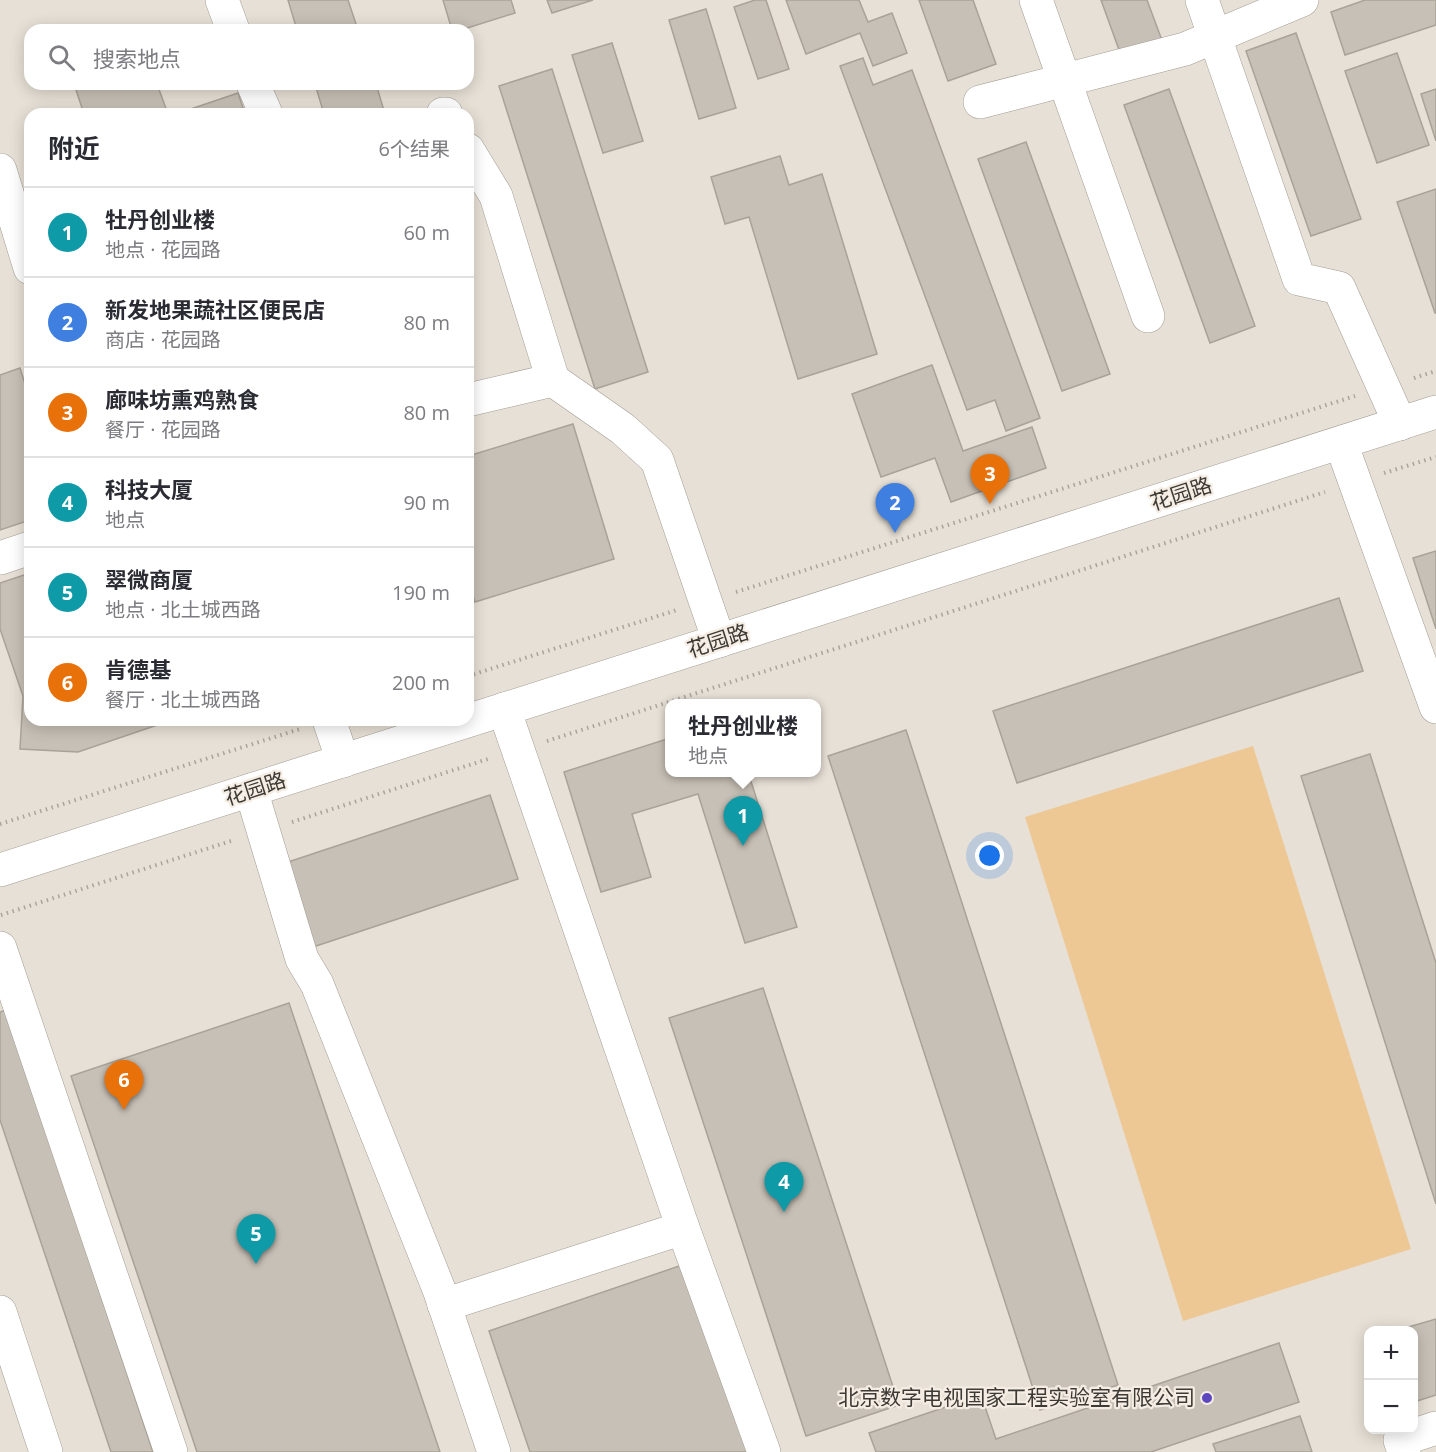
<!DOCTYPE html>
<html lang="zh">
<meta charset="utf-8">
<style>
body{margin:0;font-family:"Open Sans","Noto Sans SC",sans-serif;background:#f2f2f3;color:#2b2b33}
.controls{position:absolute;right:18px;bottom:18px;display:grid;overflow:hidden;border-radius:12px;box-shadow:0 3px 15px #0003}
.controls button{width:54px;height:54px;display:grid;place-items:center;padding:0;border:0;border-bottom:2px solid #e1e1e2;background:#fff;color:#2b2b33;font:30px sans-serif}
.you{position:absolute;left:990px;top:856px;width:21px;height:21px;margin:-15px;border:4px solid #fff;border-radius:50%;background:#1a73e8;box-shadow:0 0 0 9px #1a73e833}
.badge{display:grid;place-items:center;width:39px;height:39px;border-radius:50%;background:#d93025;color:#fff;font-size:20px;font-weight:700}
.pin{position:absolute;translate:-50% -50px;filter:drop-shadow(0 2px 3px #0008)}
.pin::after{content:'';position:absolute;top:32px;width:21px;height:18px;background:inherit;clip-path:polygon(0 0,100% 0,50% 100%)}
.popup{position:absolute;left:665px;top:699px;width:156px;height:78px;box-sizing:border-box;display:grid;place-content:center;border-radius:12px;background:#fff;filter:drop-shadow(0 2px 4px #0005);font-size:20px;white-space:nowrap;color:#7c7c81}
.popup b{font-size:22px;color:#2b2b33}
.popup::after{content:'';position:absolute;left:50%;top:100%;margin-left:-12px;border:12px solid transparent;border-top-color:#fff}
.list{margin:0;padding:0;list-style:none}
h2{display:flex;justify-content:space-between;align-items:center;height:78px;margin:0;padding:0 24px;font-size:26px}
h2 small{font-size:20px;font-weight:400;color:#7c7c81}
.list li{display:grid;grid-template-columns:39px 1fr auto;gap:18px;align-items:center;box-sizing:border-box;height:90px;padding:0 24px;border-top:2px solid #e1e1e2}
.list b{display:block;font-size:22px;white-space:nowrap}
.list p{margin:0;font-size:20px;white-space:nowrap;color:#7c7c81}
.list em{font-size:20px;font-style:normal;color:#7c7c81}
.icon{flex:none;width:33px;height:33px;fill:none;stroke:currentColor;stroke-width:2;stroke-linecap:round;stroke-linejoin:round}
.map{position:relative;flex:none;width:1436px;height:1452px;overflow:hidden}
.search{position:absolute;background:#fff;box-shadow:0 3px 15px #0003;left:24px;top:24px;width:450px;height:66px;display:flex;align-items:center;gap:15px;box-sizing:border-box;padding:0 21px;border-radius:18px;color:#7c7c81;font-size:22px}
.panel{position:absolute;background:#fff;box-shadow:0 3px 15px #0003;left:24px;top:108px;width:450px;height:618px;border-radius:18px}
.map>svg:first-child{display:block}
.green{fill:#edc895}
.building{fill:#c7c0b6;stroke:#a9a298;stroke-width:1.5}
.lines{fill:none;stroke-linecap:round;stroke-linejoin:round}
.minor-casing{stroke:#a39c93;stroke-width:34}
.path{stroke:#aaa49c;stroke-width:4;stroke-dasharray:1.5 4.5;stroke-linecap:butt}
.minor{stroke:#fff;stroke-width:33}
.poi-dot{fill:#5c47bf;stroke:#f5ede3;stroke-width:2}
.labels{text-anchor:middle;stroke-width:4.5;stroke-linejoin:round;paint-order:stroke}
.street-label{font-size:21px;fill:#3d3a36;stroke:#f5ede3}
.poi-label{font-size:21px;fill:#3d3a36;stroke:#f5ede3;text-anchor:end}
</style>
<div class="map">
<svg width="1436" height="1452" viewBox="0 0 1436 1452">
<rect width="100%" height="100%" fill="#e7e0d6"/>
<path class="green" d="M1253,746L1411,1249L1183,1321L1025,817Z"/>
<g class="building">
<path d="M288,0H348L358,30H297Z"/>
<path d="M443,0H511L515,13L461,30H452Z"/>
<path d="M547,0H593L552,13Z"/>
<path d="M755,0H766L789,69L758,79L734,7Z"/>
<path d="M786,0H859L868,22L892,13L907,53L873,66L860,33L806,54Z"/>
<path d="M919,0H973L996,64L948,81Z"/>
<path d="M1101,0H1147L1163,43L1122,58Z"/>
<path d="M1365,0H1436V25L1345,55L1331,12Z"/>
<path d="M706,9L736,108L699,119L669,20Z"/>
<path d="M1296,33L1361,219L1311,236L1246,51Z"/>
<path d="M612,43L643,141L603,153L572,55Z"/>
<path d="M1397,53L1429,145L1377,163L1345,71Z"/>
<path d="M863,58L873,85L912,70L1040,418L1006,431L995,400L967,410L840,66Z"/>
<path d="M552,69L648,372L595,389L499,86Z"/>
<path d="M74,84H157L168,114H84Z"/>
<path d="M315,84H376L385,114H324Z"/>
<path d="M1169,89L1255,326L1210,343L1124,105Z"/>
<path d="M1436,89V141L1421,94Z"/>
<path d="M238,93L245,114H176Z"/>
<path d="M1026,142L1110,374L1062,391L978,159Z"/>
<path d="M780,156L789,185L822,174L877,354L798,379L749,217L725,224L711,177Z"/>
<path d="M1436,189V313H1435L1397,202Z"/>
<path d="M932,365L963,451L1032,427L1046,468L951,502L935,458L881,477L852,394Z"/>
<path d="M20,368L30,400V520L0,530V375Z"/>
<path d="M573,424L614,559L475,602L468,581V456Z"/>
<path d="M1436,551V629L1413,558Z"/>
<path d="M30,573V720H172L78,752L20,749L23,696L0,629V583Z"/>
<path d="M1339,598L1363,671L1017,783L993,711Z"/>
<path d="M906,730L1118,1385L1040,1410L828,756Z"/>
<path d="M670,738V772H748L797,927L745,943L698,794L632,814L651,877L601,892L564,772Z"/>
<path d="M1370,754L1436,963V1204L1301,776Z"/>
<path d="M490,795L518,879L310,948L282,864Z"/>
<path d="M763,988L899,1405L806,1436L669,1018Z"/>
<path d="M289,1003L440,1452H197L71,1076Z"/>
<path d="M6,1010L153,1452H111L0,1120V1012Z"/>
<path d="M688,1263L752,1452H530L489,1331Z"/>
<path d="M1436,1319V1395L1414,1402V1330H1398Z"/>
<path d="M1279,1343L1299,1402L1151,1452H876L869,1433L981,1395L996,1439Z"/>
<path d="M1300,1416L1312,1452H1216L1213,1444Z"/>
</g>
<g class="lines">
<defs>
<g id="minor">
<path d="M222,0L233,30"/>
<path d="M1036,0L1148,316"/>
<path d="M1202,0L1299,279L1339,288L1400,424"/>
<path d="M253,84L266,114"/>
<path d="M980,102L1185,49L1302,0"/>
<path d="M443,114H446"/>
<path d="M468,150L496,196L553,380L623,429L657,460L719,641"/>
<path d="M0,170L30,268"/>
<path d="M468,400L553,380"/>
<path d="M1341,443L1436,707"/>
<path d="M0,558L30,548"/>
<path d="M504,709L683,1228L764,1452"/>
<path d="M329,720L343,761"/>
<path d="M251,790L302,959L317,984L440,1292L494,1452"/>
<path d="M0,870L1436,412"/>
<path d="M0,948L171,1452"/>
<path d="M444,1305L683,1228"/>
<path d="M0,1312L46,1452"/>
<path d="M1404,1452L1400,1440L1436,1428"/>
</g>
</defs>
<use href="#minor" class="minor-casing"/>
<g class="path">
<path d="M1414,378L1436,371"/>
<path d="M1384,473L1436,457"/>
<path d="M736,592L1355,396"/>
<path d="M468,676L677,610"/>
<path d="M547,741L1325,492"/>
<path d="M292,822L488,759"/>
<path d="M0,824L300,729"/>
<path d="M1,915L234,840"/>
</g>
<use href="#minor" class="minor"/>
</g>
<circle class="poi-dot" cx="1207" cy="1398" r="6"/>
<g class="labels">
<g class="street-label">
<text transform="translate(1181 494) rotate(-18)" y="7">花园路</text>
<text transform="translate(718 641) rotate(-18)" y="7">花园路</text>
<text transform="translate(255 789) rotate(-18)" y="7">花园路</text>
</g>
<g class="poi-label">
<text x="1195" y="1405">北京数字电视国家工程实验室有限公司</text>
</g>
</g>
</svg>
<div class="controls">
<button>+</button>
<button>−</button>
</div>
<div class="you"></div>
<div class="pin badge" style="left:743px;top:846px;background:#0f9aa8">1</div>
<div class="popup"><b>牡丹创业楼</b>地点</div>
<div class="pin badge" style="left:895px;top:533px;background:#3f7fe0">2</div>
<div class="pin badge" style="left:990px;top:504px;background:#e8710a">3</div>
<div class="pin badge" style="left:784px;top:1212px;background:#0f9aa8">4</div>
<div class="pin badge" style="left:256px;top:1264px;background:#0f9aa8">5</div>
<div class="pin badge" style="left:124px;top:1110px;background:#e8710a">6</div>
<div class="search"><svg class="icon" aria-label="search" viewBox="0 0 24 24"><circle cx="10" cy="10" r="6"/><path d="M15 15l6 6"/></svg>搜索地点</div>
<section class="panel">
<h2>附近<small>6个结果</small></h2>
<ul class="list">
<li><span class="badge" style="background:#0f9aa8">1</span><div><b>牡丹创业楼</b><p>地点 · 花园路</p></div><em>60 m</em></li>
<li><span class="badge" style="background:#3f7fe0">2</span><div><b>新发地果蔬社区便民店</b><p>商店 · 花园路</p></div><em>80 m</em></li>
<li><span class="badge" style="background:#e8710a">3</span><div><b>廊味坊熏鸡熟食</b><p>餐厅 · 花园路</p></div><em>80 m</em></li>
<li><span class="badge" style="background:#0f9aa8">4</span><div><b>科技大厦</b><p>地点</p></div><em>90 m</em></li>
<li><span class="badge" style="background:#0f9aa8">5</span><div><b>翠微商厦</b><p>地点 · 北土城西路</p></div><em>190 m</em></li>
<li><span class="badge" style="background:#e8710a">6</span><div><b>肯德基</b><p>餐厅 · 北土城西路</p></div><em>200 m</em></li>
</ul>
</section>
</div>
